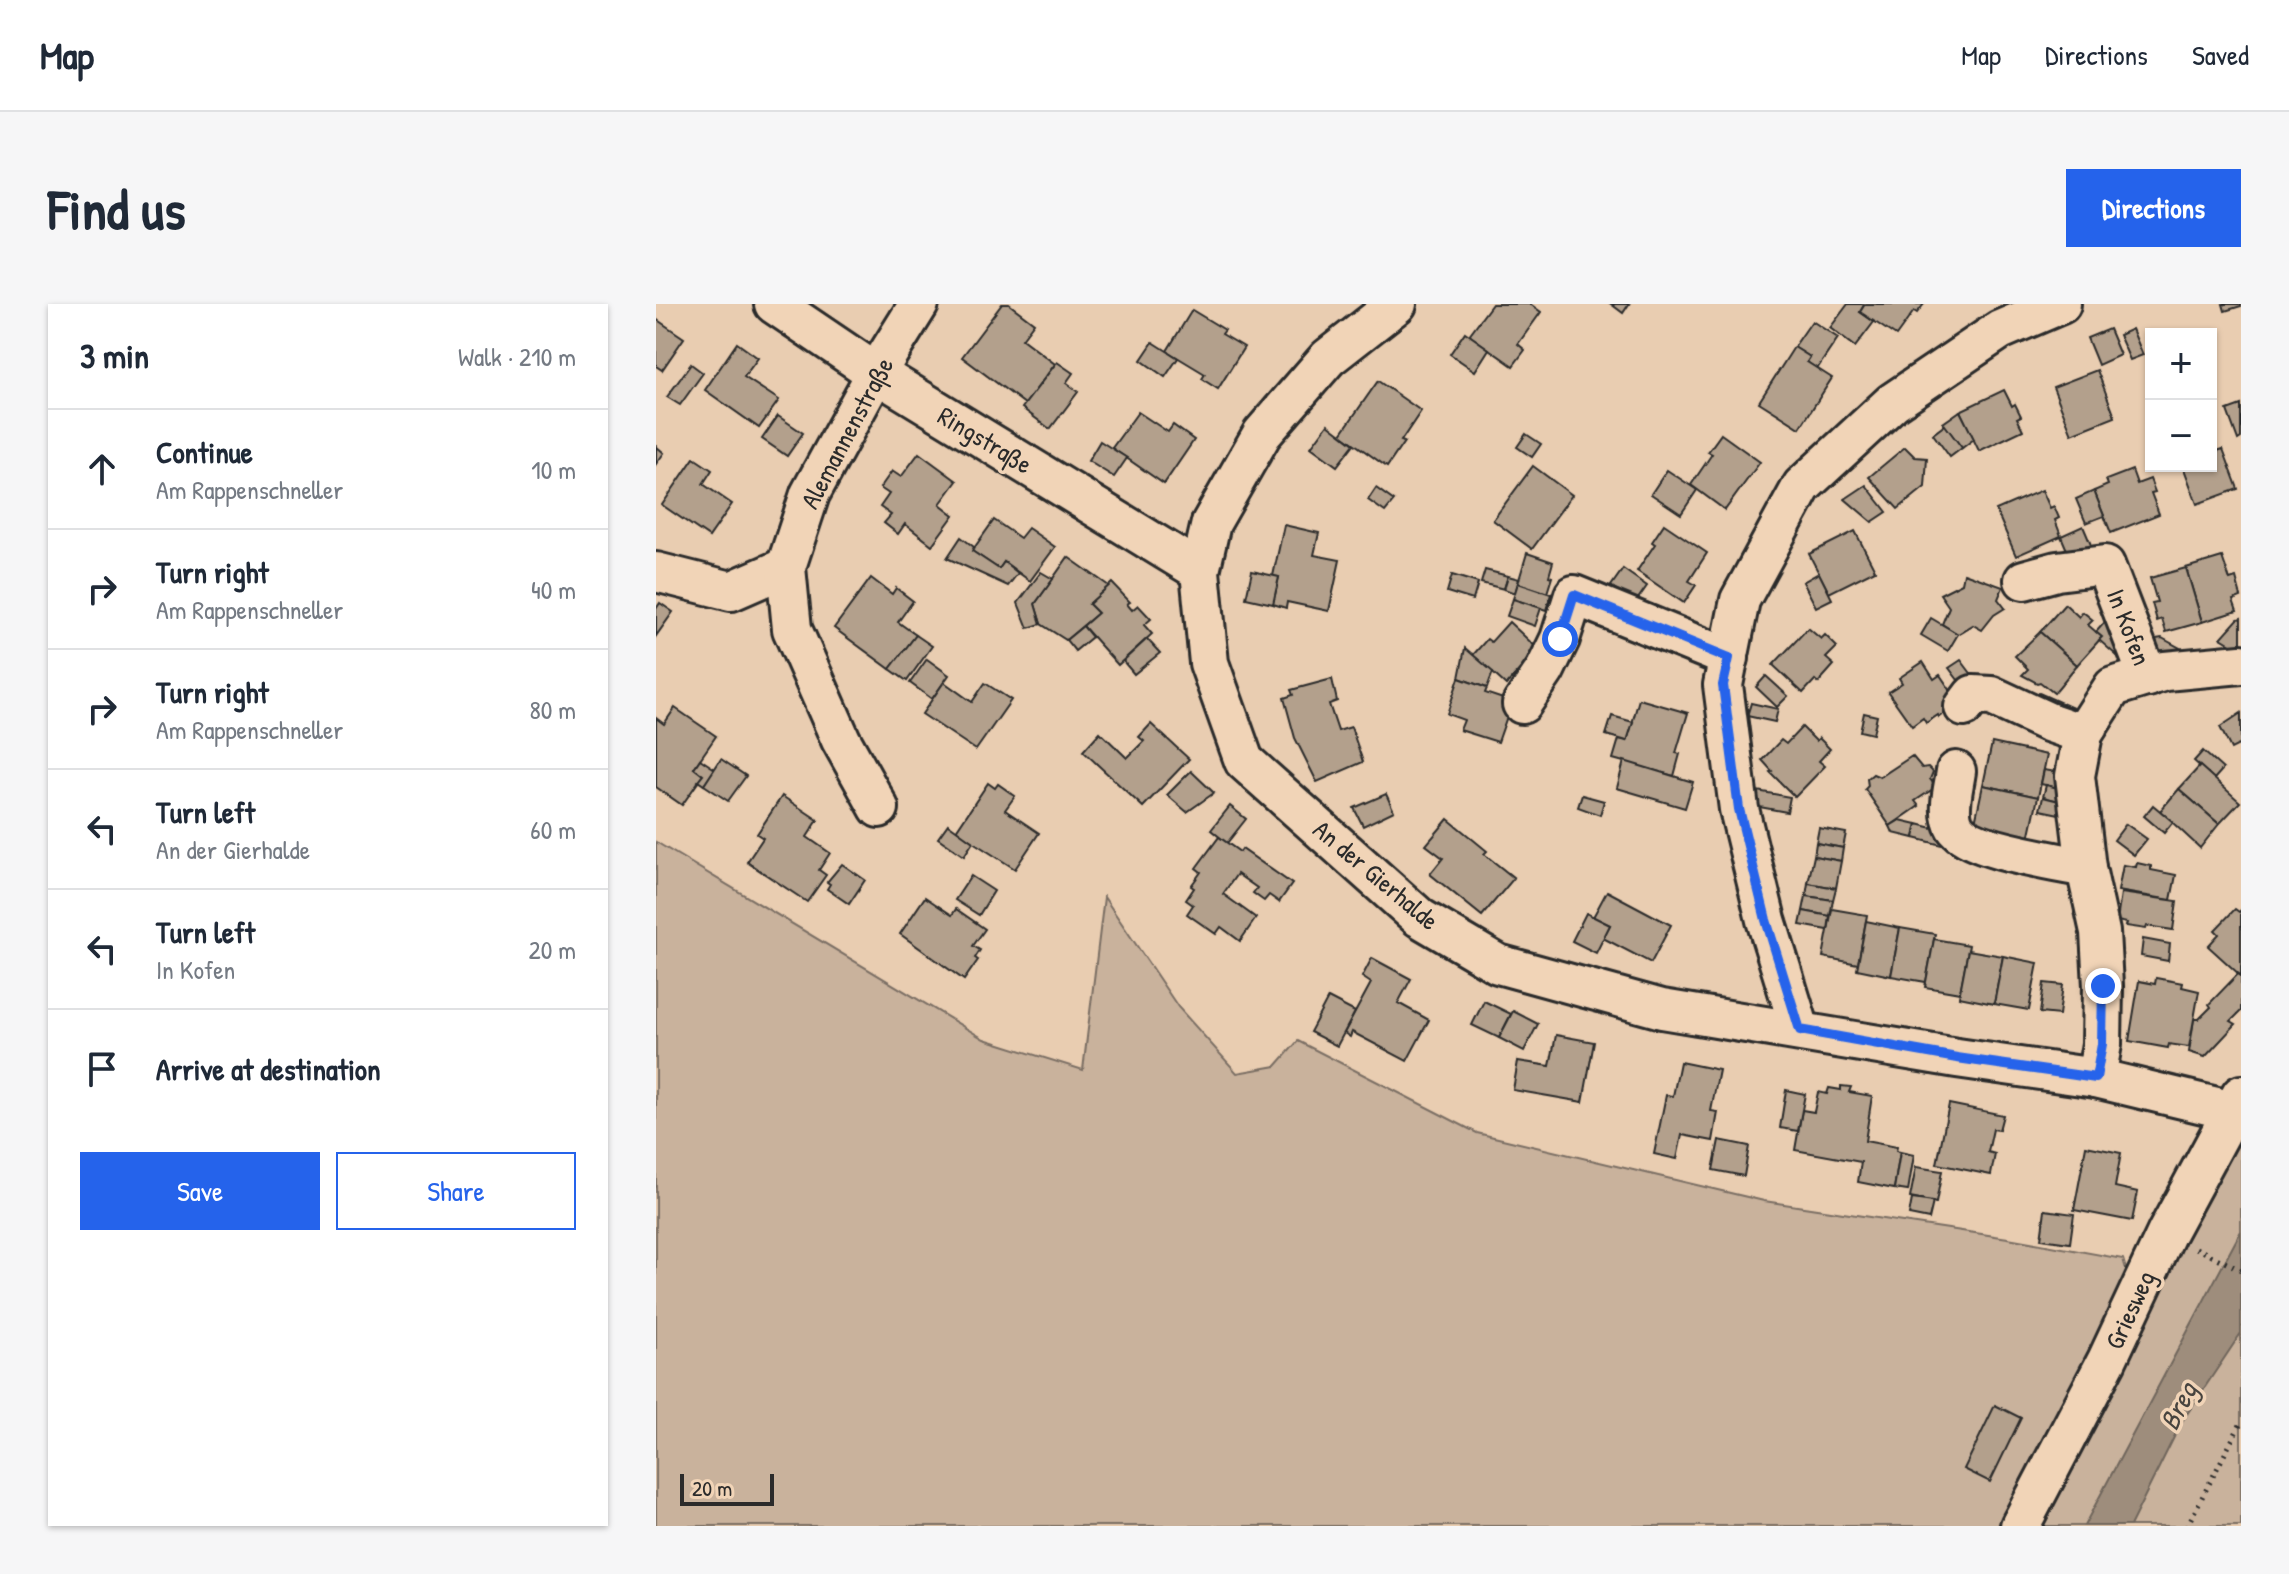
<!DOCTYPE html>
<meta charset="utf-8">
<style>
body{margin:0;font-family:"Patrick Hand",sans-serif;background:#f6f6f7;color:#1f2937}
.controls{position:absolute;right:24px;top:24px;display:grid;overflow:hidden;border-radius:0px;box-shadow:0 2px 6px #0004}
.controls button{width:72px;height:72px;display:grid;place-items:center;padding:0;border:0;border-bottom:2px solid #e0e1e3;background:#fff;color:#1f2937;font:40px sans-serif}
.scale{position:absolute;left:24px;bottom:20px;width:94px;box-sizing:border-box;padding-left:8px;border:4px solid #2b2b2b;border-top:0;font-size:22px;line-height:28px;white-space:nowrap;color:#2b2b2b;-webkit-text-stroke:6px #f1d4b7;paint-order:stroke}
.stop{position:absolute;width:24px;height:24px;margin:-18px;border:6px solid #2563eb;border-radius:50%;background:#fff}
.stop.end{background:#2563eb;border-color:#fff;box-shadow:0 2px 8px #0008}
.list{margin:0;padding:0;list-style:none}
h2{display:flex;justify-content:space-between;align-items:center;height:104px;margin:0;padding:0 32px;font-size:34px}
h2 small{font-size:26px;font-weight:400;color:#747a83}
.list li{display:grid;grid-template-columns:52px 1fr auto;gap:24px;align-items:center;box-sizing:border-box;height:120px;padding:0 32px;border-top:2px solid #e0e1e3}
.list b{display:block;font-size:30px;white-space:nowrap}
.list p{margin:0;font-size:26px;white-space:nowrap;color:#747a83}
.list em{font-size:26px;font-style:normal;color:#747a83}
.actions{display:flex;gap:16px;padding:24px 32px}
.actions a{flex:1;padding:18px 0;border:2px solid #2563eb;border-radius:0px;text-align:center;font-size:28px;color:#2563eb}
.actions .main{background:#2563eb;color:#fff}
.icon{flex:none;width:44px;height:44px;fill:none;stroke:currentColor;stroke-width:2;stroke-linecap:round;stroke-linejoin:round}
.map{position:relative;flex:none;width:1585px;height:1222px;overflow:hidden;border-radius:0px}
header{display:flex;align-items:center;gap:48px;box-sizing:border-box;height:112px;padding:0 40px;background:#fff;border-bottom:2px solid #e0e1e3}
header strong{font-size:38px}
nav{display:flex;gap:44px;margin-inline-start:auto;font-size:28px}
.intro{display:flex;align-items:center;justify-content:space-between;box-sizing:border-box;height:192px;padding:0 48px}
h1{margin:0;font-size:56px}
.button{padding:20px 36px;border-radius:0px;background:#2563eb;color:#fff;font-size:28px;font-weight:700}
main{display:flex;gap:48px;padding:0 48px}
aside{flex:1;background:#fff;border-radius:0px;box-shadow:0 2px 6px #0004}
.map>svg:first-child{display:block}
.green{fill:#c9b29c;stroke:#7a6e64;stroke-width:2}
.water{fill:#9e8d7c;stroke:#70665c;stroke-width:2}
.building{fill:#b3a08c;stroke:#2b2b2b;stroke-width:2}
.lines{fill:none;stroke-linecap:round;stroke-linejoin:round}
.minor-casing{stroke:#2b2b2b;stroke-width:44}
.path{stroke:#2b2b2b;stroke-width:5;stroke-dasharray:2 6;stroke-linecap:butt}
.minor{stroke:#f1d4b7;stroke-width:38}
.route{stroke:#2563eb;stroke-width:10}
.labels{text-anchor:middle;stroke-width:7;stroke-linejoin:round;paint-order:stroke}
.street-label{font-size:26px;fill:#2b2b2b;stroke:#f1d4b7}
.water-label{font-size:28px;font-style:italic;fill:#48443f;stroke:#f1d4b7}
</style>
<header>
<strong>Map</strong>
<nav><a>Map</a><a>Directions</a><a>Saved</a></nav>
</header>
<div class="intro"><h1>Find us</h1><a class="button">Directions</a></div>
<main>
<aside>
<h2>3 min<small>Walk · 210 m</small></h2>
<ul class="list">
<li><svg class="icon" aria-label="ahead" viewBox="0 0 24 24"><path d="M12 20V5M6 11l6-6 6 6"/></svg><div><b>Continue</b><p>Am Rappenschneller</p></div><em>10 m</em></li>
<li><svg class="icon" aria-label="right" viewBox="0 0 24 24"><path d="M7 20v-9h11M14 6l5 5-5 5"/></svg><div><b>Turn right</b><p>Am Rappenschneller</p></div><em>40 m</em></li>
<li><svg class="icon" aria-label="right" viewBox="0 0 24 24"><path d="M7 20v-9h11M14 6l5 5-5 5"/></svg><div><b>Turn right</b><p>Am Rappenschneller</p></div><em>80 m</em></li>
<li><svg class="icon" aria-label="left" viewBox="0 0 24 24"><path d="M17 20v-9H6M10 6l-5 5 5 5"/></svg><div><b>Turn left</b><p>An der Gierhalde</p></div><em>60 m</em></li>
<li><svg class="icon" aria-label="left" viewBox="0 0 24 24"><path d="M17 20v-9H6M10 6l-5 5 5 5"/></svg><div><b>Turn left</b><p>In Kofen</p></div><em>20 m</em></li>
<li><svg class="icon" aria-label="arrive" viewBox="0 0 24 24"><path d="M6 21V4h12l-3 4 3 4H6"/></svg><div><b>Arrive at destination</b></div></li>
</ul>
<div class="actions"><a class="main">Save</a><a>Share</a></div>
</aside>
<div class="map">
<svg width="1585" height="1222" viewBox="0 0 1585 1222">
<rect width="100%" height="100%" fill="#e9cdb1"/>
<filter id="ink" filterUnits="userSpaceOnUse"><feTurbulence type="fractalNoise" baseFrequency=".0125" numOctaves="2"/><feDisplacementMap in="SourceGraphic" scale="16" xChannelSelector="R" yChannelSelector="G"/><feConvolveMatrix kernelMatrix="1 2 1 2 8 2 1 2 1" color-interpolation-filters="sRGB"/></filter>
<g filter="url(#ink)">
<g class="green">
<path d="M0,538L328,735L427,766L448,593L522,703L581,769L620,762L642,737L821,829L1108,897L1352,934L1467,955L1472,972L1342,1222H0Z"/>
<path d="M1585,823V1222H1378Z"/>
</g>
<path class="water" d="M1585,927V1029L1525,1119L1474,1222H1428Z"/>
<g class="building">
<path d="M346,0H353L378,19L366,35L399,60L369,100L306,53Z"/>
<path d="M836,0H874L885,8L862,40L869,46L857,62L813,31Z"/>
<path d="M955,0H973L967,9Z"/>
<path d="M1192,0H1207L1208,1L1204,8L1218,18L1199,43L1174,24Z"/>
<path d="M1209,0H1268L1261,9L1258,7L1240,32L1204,8Z"/>
<path d="M1567,0H1585V2L1569,7Z"/>
<path d="M536,6L569,26L566,30L588,43L562,85L546,75L549,70L511,47Z"/>
<path d="M0,15L28,34L6,66L0,62Z"/>
<path d="M1156,17L1182,34L1161,65L1151,58L1154,53L1138,43Z"/>
<path d="M1453,25L1464,51L1442,61L1431,34Z"/>
<path d="M1476,25L1487,51L1474,56L1463,31Z"/>
<path d="M809,28L833,45L819,67L794,50Z"/>
<path d="M497,38L522,54L509,73L485,56Z"/>
<path d="M81,39L102,54L88,73L123,96L103,124L49,86Z"/>
<path d="M1138,43L1154,53L1151,58L1176,74L1144,124L1103,98Z"/>
<path d="M401,58L417,69L410,79L422,88L394,125L366,104Z"/>
<path d="M35,60L47,69L24,101L11,93Z"/>
<path d="M1441,66L1459,113L1416,130L1397,83Z"/>
<path d="M722,77L765,107L745,137L748,138L731,163L685,130Z"/>
<path d="M1348,86L1356,102L1359,100L1365,112L1361,114L1367,126L1323,147L1304,107Z"/>
<path d="M1585,101V134L1582,136L1571,106Z"/>
<path d="M1304,107L1318,135L1306,144L1287,119Z"/>
<path d="M482,108L512,128L517,121L538,136L508,180L456,144Z"/>
<path d="M122,112L147,129L131,152L106,135Z"/>
<path d="M672,120L698,140L681,162L655,143Z"/>
<path d="M1289,121L1306,144L1294,153L1277,130Z"/>
<path d="M870,130L885,140L876,153L861,143Z"/>
<path d="M1065,130L1104,158L1069,206L1035,181L1056,150L1052,148Z"/>
<path d="M444,137L471,154L458,173L432,157Z"/>
<path d="M0,142L8,149L0,160Z"/>
<path d="M1249,143L1259,153L1271,154L1269,183L1242,205L1213,173Z"/>
<path d="M1567,145L1582,185L1541,200L1527,162H1555V149Z"/>
<path d="M263,149L301,177L284,200L298,211L276,241L249,220L242,230L228,219L235,211L224,203L233,190L224,184L236,167L245,173Z"/>
<path d="M38,154L56,166L47,180L76,200L53,233L6,201Z"/>
<path d="M877,162L916,191L876,245L837,216Z"/>
<path d="M1011,166L1041,186L1025,210L995,190Z"/>
<path d="M1476,166L1481,180L1494,175L1499,188L1495,189L1503,210L1455,229L1438,187L1452,181L1450,176Z"/>
<path d="M1210,181L1231,208L1216,218L1189,195Z"/>
<path d="M720,184L738,197L729,208L712,196Z"/>
<path d="M1386,186L1394,204L1398,202L1403,214L1399,216L1405,232L1360,252L1340,206Z"/>
<path d="M1438,187L1448,212L1430,219L1420,195Z"/>
<path d="M338,216L364,234L372,224L399,243L374,277L348,258L343,265L316,247Z"/>
<path d="M1008,220L1051,249L1033,277L1040,281L1028,299L981,267L999,240L996,238Z"/>
<path d="M628,221L663,229L658,251L684,256L673,307L631,298L630,304L617,300L623,273L617,272Z"/>
<path d="M1427,222L1438,248L1416,258L1405,232Z"/>
<path d="M1199,227L1219,266L1173,289L1153,250Z"/>
<path d="M305,233L318,243L316,247L343,265L348,258L362,269L352,282L291,254Z"/>
<path d="M871,249L897,258L893,272L896,273L891,289L862,279Z"/>
<path d="M412,253L453,282L433,300L442,309L410,336L385,320L379,300Z"/>
<path d="M1566,253L1574,276L1580,274L1585,293L1577,296L1581,307L1546,318L1530,264Z"/>
<path d="M1530,264L1546,318L1510,328L1506,315L1501,317L1496,299L1501,298L1494,274Z"/>
<path d="M967,265L991,282L979,299L955,282Z"/>
<path d="M829,266L852,272L848,285L825,279Z"/>
<path d="M596,267L623,273L617,300L590,294Z"/>
<path d="M385,268L397,275L379,300L385,320L372,324L362,299Z"/>
<path d="M1163,269L1176,295L1160,303L1147,278Z"/>
<path d="M1308,269L1347,283L1342,295L1349,304L1338,311L1326,326L1317,321L1302,330L1286,320L1293,303L1284,290L1306,279Z"/>
<path d="M796,271L822,279L817,296L791,288Z"/>
<path d="M852,272L863,275L859,289L848,285Z"/>
<path d="M215,274L236,290L240,284L257,297L242,318L260,331L234,365L178,324Z"/>
<path d="M456,279L474,298L471,300L476,306L482,301L495,315L488,321L496,330L462,361L427,322L442,309L433,300Z"/>
<path d="M862,279L895,290L890,306L857,295Z"/>
<path d="M857,295L885,304L879,322L851,312Z"/>
<path d="M4,299L17,308L0,332V305Z"/>
<path d="M1409,300L1423,313L1427,308L1437,316L1432,321L1446,333L1421,361L1384,328Z"/>
<path d="M1275,314L1302,330L1292,347L1265,331Z"/>
<path d="M1585,314V346L1565,334L1582,315Z"/>
<path d="M853,318L882,345L850,381L817,351L831,335L835,338Z"/>
<path d="M1449,318L1473,340L1461,352L1443,336L1446,333L1440,328Z"/>
<path d="M427,322L436,333L419,347L410,336Z"/>
<path d="M1152,324L1165,335L1169,331L1181,343L1170,354L1178,361L1162,379L1159,376L1147,389L1117,361Z"/>
<path d="M1384,328L1421,361L1398,389L1384,378L1381,379L1366,371L1372,365L1359,352Z"/>
<path d="M260,331L276,342L251,377L234,365Z"/>
<path d="M1506,334L1524,344L1520,355L1508,359L1494,336Z"/>
<path d="M491,335L504,349L478,370L467,357Z"/>
<path d="M809,344L837,368L831,384L803,374Z"/>
<path d="M271,355L293,371L276,395L254,379Z"/>
<path d="M1305,356L1323,380L1311,388L1293,364Z"/>
<path d="M1267,358L1278,375L1284,371L1303,399L1283,413L1282,411L1270,419L1267,414L1256,422L1232,388L1246,379L1243,374Z"/>
<path d="M1110,372L1132,392L1121,403L1100,383Z"/>
<path d="M803,374L831,384L829,389L856,398L842,438L804,426L808,416L791,410Z"/>
<path d="M676,375L681,397L673,400L682,427L695,423L707,458L661,478L639,434L628,394L637,391L635,386Z"/>
<path d="M288,378L316,398L329,379L355,396L320,446L266,410Z"/>
<path d="M1383,389L1417,404L1410,420L1376,405Z"/>
<path d="M983,395L1032,409L1020,449L1024,450L1018,472L957,455L963,435L971,437Z"/>
<path d="M1095,399L1122,405L1119,418L1091,412Z"/>
<path d="M19,404L60,432L38,464L47,471L26,501L0,483V414L8,420Z"/>
<path d="M1208,409L1221,412L1217,430L1204,427Z"/>
<path d="M1585,409V440L1575,445L1564,423Z"/>
<path d="M956,412L977,418L971,437L950,431Z"/>
<path d="M495,420L533,455L487,503L427,447L444,428L471,454L488,437L483,433Z"/>
<path d="M1146,423L1160,437L1163,434L1174,445L1163,457L1169,462L1139,493L1114,468L1116,467L1106,456L1125,436L1130,440Z"/>
<path d="M1336,439L1391,451L1382,493L1327,481Z"/>
<path d="M1547,447L1567,465L1558,475L1538,457Z"/>
<path d="M1256,452L1266,464L1272,463L1277,468L1274,475L1280,483L1259,497L1263,502L1234,522L1209,485L1212,482L1211,475L1217,470L1224,473Z"/>
<path d="M44,455L59,465L48,481L42,477L47,471L38,464Z"/>
<path d="M65,455L90,472L72,497L48,481Z"/>
<path d="M968,457L1037,478L1029,504L961,484Z"/>
<path d="M1544,462L1584,498L1563,520L1523,485Z"/>
<path d="M1388,466L1413,470L1410,486L1385,480Z"/>
<path d="M535,467L558,489L531,508L511,491Z"/>
<path d="M332,479L339,484L342,480L359,492L349,506L383,529L359,565L300,527Z"/>
<path d="M1327,481L1382,493L1373,535L1318,523Z"/>
<path d="M1390,481L1414,487L1411,499L1387,493Z"/>
<path d="M1523,485L1563,520L1544,544L1504,507Z"/>
<path d="M1101,487L1134,493L1131,508L1098,502Z"/>
<path d="M730,490L738,507L707,522L698,504Z"/>
<path d="M926,491L948,497L944,511L922,503Z"/>
<path d="M126,492L162,516L151,533L174,549L163,566L170,571L151,598L91,558L107,534L101,530Z"/>
<path d="M1387,493L1411,499L1408,511L1384,506Z"/>
<path d="M1497,501L1517,518L1508,529L1488,512Z"/>
<path d="M574,502L590,515L571,539L555,526Z"/>
<path d="M792,515L831,547L828,550L858,574L826,612L774,570L787,554L770,541Z"/>
<path d="M1244,516L1261,520L1258,534L1237,529L1234,522Z"/>
<path d="M292,520L317,538L308,552L282,534Z"/>
<path d="M1261,520L1289,527L1286,541L1258,534Z"/>
<path d="M1470,520L1491,535L1478,551L1458,536Z"/>
<path d="M1163,524L1190,529L1187,544L1160,539Z"/>
<path d="M563,533L584,548L586,545L636,580L623,598L613,591L608,597L597,589L601,584L581,570L567,590L600,614L584,637L565,623L560,630L531,610L537,601L530,596L538,584L535,582L545,568L540,564Z"/>
<path d="M1160,539L1187,544L1185,557L1158,552Z"/>
<path d="M1158,552L1185,557L1180,584L1152,579Z"/>
<path d="M1481,559L1495,562V566L1520,571L1515,596L1462,587L1467,561L1480,563Z"/>
<path d="M186,560L209,576L193,600L171,585L174,580L171,578Z"/>
<path d="M315,572L338,587L323,611L299,596Z"/>
<path d="M1152,579L1180,584L1177,596L1150,592Z"/>
<path d="M951,587L1015,621L995,659L947,634L954,621L937,613Z"/>
<path d="M1465,589L1521,597L1517,626L1491,622L1490,625L1470,622L1471,619L1461,617Z"/>
<path d="M1150,592L1177,596L1174,612L1147,607Z"/>
<path d="M269,593L296,611L300,605L329,625L317,642L324,646L319,654L322,656L308,676L244,630Z"/>
<path d="M1176,605L1211,611L1202,660L1167,653Z"/>
<path d="M1579,605L1583,608L1585,606V672L1552,642L1563,630L1559,626Z"/>
<path d="M1147,607L1174,612L1172,626L1144,621Z"/>
<path d="M930,609L954,621L940,649L916,637Z"/>
<path d="M1210,617L1244,624L1235,672L1201,665Z"/>
<path d="M1244,624L1279,630L1270,678L1235,672Z"/>
<path d="M1278,635L1313,641L1304,689L1269,683Z"/>
<path d="M1487,635L1514,640L1512,657L1485,652Z"/>
<path d="M1312,646L1347,652L1338,700L1303,693Z"/>
<path d="M1347,652L1382,659L1373,706L1338,700Z"/>
<path d="M716,654L755,675L742,699L773,716L751,757L696,728L694,733L688,729L715,679L706,673Z"/>
<path d="M1582,670L1585,672V707L1575,717L1580,720L1549,753L1533,748L1538,715H1543L1555,703L1553,700Z"/>
<path d="M1500,674L1527,679L1526,683L1543,687L1533,743L1513,740L1512,744L1473,737L1483,677L1499,680Z"/>
<path d="M1388,679L1407,681L1403,711L1384,709Z"/>
<path d="M672,694L699,708L681,742L654,728Z"/>
<path d="M828,697L855,710L843,734L816,721Z"/>
<path d="M857,707L882,720L868,747L843,734Z"/>
<path d="M900,731L938,738L927,798L857,786L862,757L894,762Z"/>
<path d="M1024,758L1063,766L1055,807L1062,808L1057,837L1026,831L1021,855L998,850L1010,791L1017,792Z"/>
<path d="M1185,782L1195,783L1193,788L1216,792L1209,837L1241,843L1240,847L1244,848L1238,885L1202,878L1205,858L1139,846L1146,806L1158,808L1162,788L1171,790L1173,784L1185,786Z"/>
<path d="M1130,786L1149,790L1142,827L1124,824Z"/>
<path d="M1293,800L1347,811L1343,826L1337,825L1332,848L1339,850L1335,871L1281,860Z"/>
<path d="M1063,836L1093,842L1088,872L1057,866Z"/>
<path d="M1430,842L1465,849L1459,883L1482,888L1476,917L1418,906Z"/>
<path d="M1244,848L1258,851L1252,887L1238,885Z"/>
<path d="M1260,863L1286,867L1280,899L1254,894Z"/>
<path d="M1256,895L1277,898L1273,915L1253,911Z"/>
<path d="M1389,906L1418,910L1414,939L1385,935Z"/>
<path d="M1339,1101L1365,1114L1334,1178L1308,1165Z"/>
</g>
<g class="lines">
<defs>
<g id="minor">
<path d="M118,0L220,69L544,267"/>
<path d="M741,0L672,54L606,130L555,219L544,267L553,359L588,457L764,614L842,660L1006,705L1301,754L1440,774L1577,807"/>
<path d="M0,268L75,287L130,263"/>
<path d="M1368,276L1401,267L1449,261L1492,373"/>
<path d="M866,400L889,366L904,335L918,291L1073,354"/>
<path d="M1308,403L1317,391L1336,392L1392,418L1427,430"/>
<path d="M1300,467C1298,483 1290,508 1299,523C1313,546 1403,558 1430,564"/>
<path d="M223,504L185,436L136,325L130,263L154,190L220,69L263,0"/>
<path d="M1144,726L1110,616L1083,505L1067,381L1084,296L1146,182L1237,98L1344,26L1405,0"/>
<path d="M1440,774L1446,740L1447,682L1444,628L1430,564L1419,472L1427,430L1457,383L1509,367L1585,360"/>
<path d="M1364,1222L1451,1056L1511,928L1585,791"/>
</g>
</defs>
<use href="#minor" class="minor-casing"/>
<g class="path">
<path d="M1540,944L1585,966"/>
<path d="M1531,1222L1585,1119"/>
</g>
<use href="#minor" class="minor"/>
</g>
</g>
<g class="lines" filter="url(#ink)">
<path class="route" d="M904,335L918,291L1073,354L1067,381L1083,505L1110,616L1144,726L1301,754L1440,774L1446,740L1447,682"/>
</g>
<g class="labels">
<g class="street-label">
<text transform="translate(191 129) rotate(-62)" y="9">Alemannenstraße</text>
<text transform="translate(329 136) rotate(31)" y="9">Ringstraße</text>
<text transform="translate(1473 323) rotate(69)" y="9">In Kofen</text>
<text transform="translate(720 571) rotate(40)" y="9">An der Gierhalde</text>
<text transform="translate(1474 1006) rotate(-65)" y="9">Griesweg</text>
</g>
<g class="water-label">
<text transform="translate(1522 1102) rotate(-63)" y="10">Breg</text>
</g>
</g>
</svg>
<div class="controls">
<button>+</button>
<button>−</button>
</div>
<div class="scale">20 m</div>
<div class="stop" style="left:904px;top:335px"></div>
<div class="stop end" style="left:1447px;top:682px"></div>
</div>
</main>
